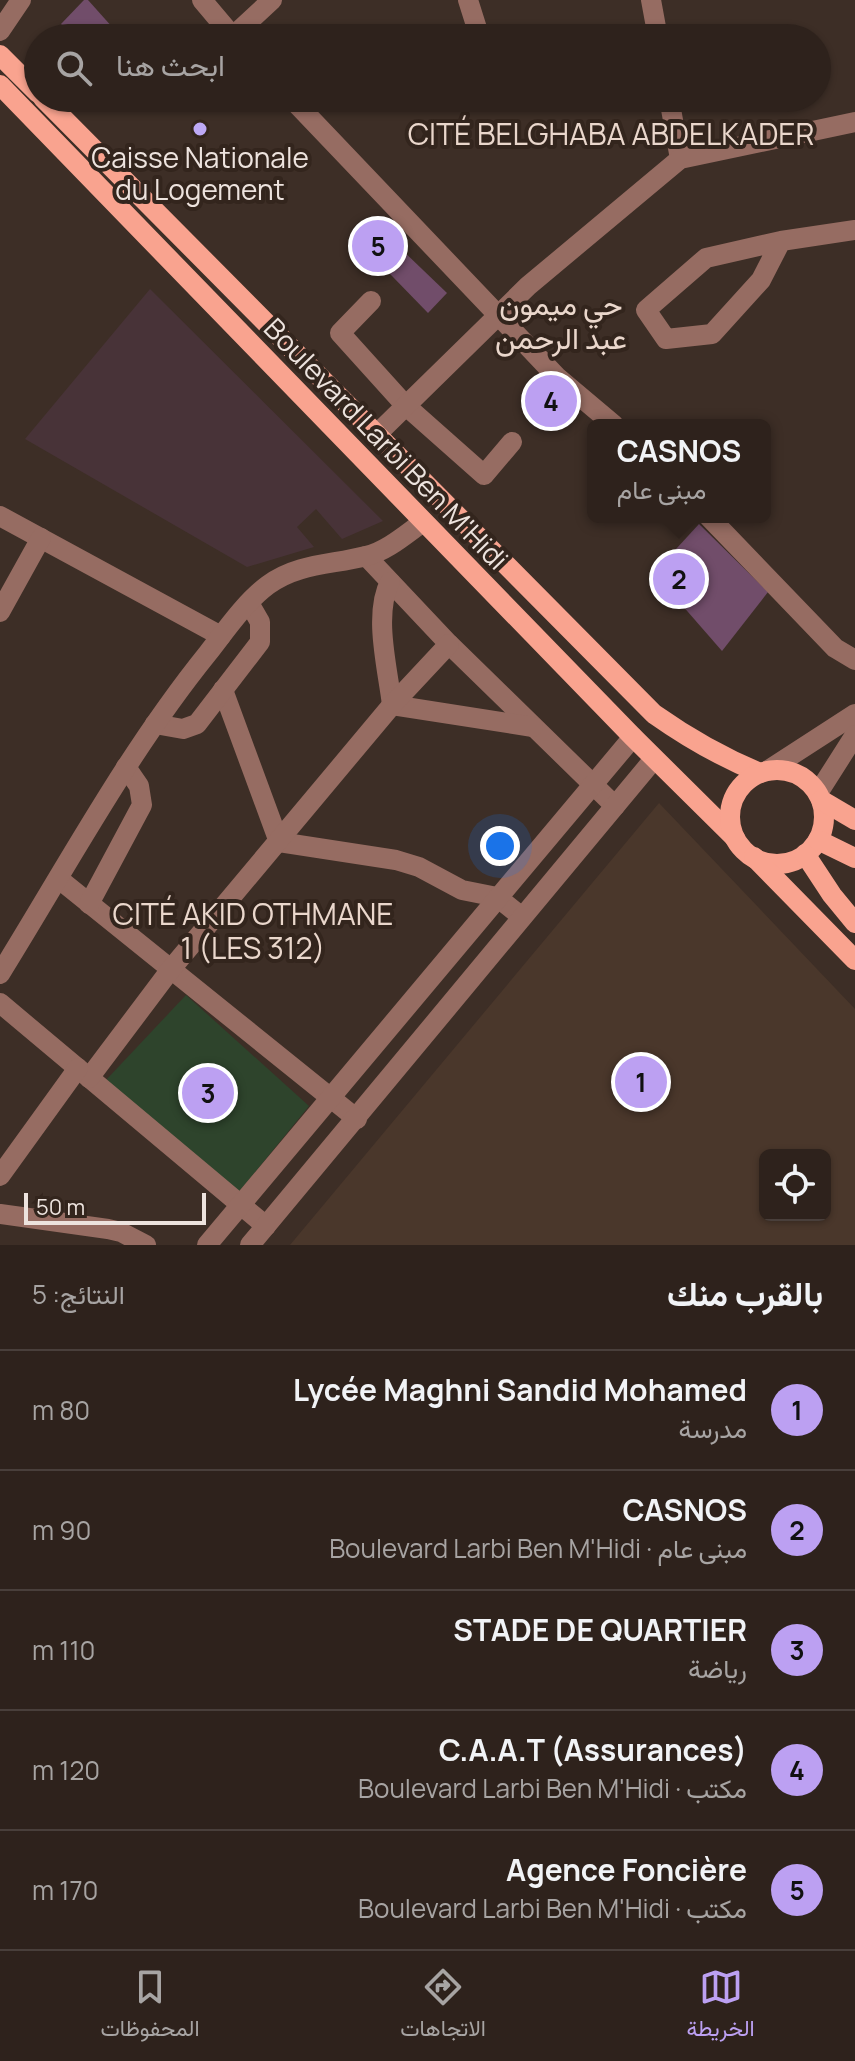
<!DOCTYPE html>
<html lang="ar">
<meta charset="utf-8">
<style>
body{margin:0;font-family:Manrope,Vazirmatn,sans-serif;background:#3a2f29;color:#f1f3f6;direction:rtl}
.controls{position:absolute;right:24px;bottom:24px;display:grid;overflow:hidden;border-radius:12px;box-shadow:0 2px 6px #0004}
.controls button{width:72px;height:72px;display:grid;place-items:center;padding:0;border:0;border-bottom:2px solid #493f3b;background:#2e221c;color:#f1f3f6;font:40px sans-serif}
.scale{position:absolute;left:24px;bottom:20px;width:182px;box-sizing:border-box;padding-left:8px;border:4px solid #ede3de;border-top:0;font-size:22px;line-height:28px;white-space:nowrap;color:#ede3de;-webkit-text-stroke:6px #33251d;paint-order:stroke}
.you{position:absolute;left:500px;top:846px;width:28px;height:28px;margin:-20px;border:6px solid #fff;border-radius:50%;background:#1a73e8;box-shadow:0 0 0 12px #1a73e833}
.badge{display:grid;place-items:center;width:52px;height:52px;border-radius:50%;background:#bca0f2;color:#111;font-size:26px;font-weight:700}
.pin{position:absolute;translate:-50% -50%;border:4px solid #fff;box-shadow:0 2px 8px #0006}
.popup{position:absolute;left:587px;top:419px;width:184px;height:104px;box-sizing:border-box;display:grid;place-content:center;border-radius:12px;background:#2e221c;filter:drop-shadow(0 2px 6px #0005);font-size:26px;white-space:nowrap;color:#a7a4a3}
.popup b{font-size:30px;color:#f1f3f6}
.popup::after{content:'';position:absolute;left:50%;top:100%;margin-left:-16px;border:16px solid transparent;border-top-color:#2e221c}
.list{margin:0;padding:0;list-style:none}
h2{display:flex;justify-content:space-between;align-items:center;height:104px;margin:0;padding:0 32px;font-size:34px}
h2 small{font-size:26px;font-weight:400;color:#a7a4a3}
.list li{display:grid;grid-template-columns:52px 1fr auto;gap:24px;align-items:center;box-sizing:border-box;height:120px;padding:0 32px;border-top:2px solid #493f3b}
.list b{display:block;font-size:30px;white-space:nowrap}
.list p{margin:0;font-size:26px;white-space:nowrap;color:#a7a4a3}
.list em{font-size:26px;font-style:normal;color:#a7a4a3}
.icon{flex:none;width:44px;height:44px;fill:none;stroke:currentColor;stroke-width:2;stroke-linecap:round;stroke-linejoin:round}
.map{position:relative;flex:none;width:855px;height:1245px;overflow:hidden;direction:ltr}
.search{position:absolute;background:#2e221c;box-shadow:0 2px 6px #0004;left:24px;right:24px;top:24px;height:88px;display:flex;align-items:center;gap:20px;box-sizing:border-box;padding:0 28px;border-radius:44px;color:#a7a4a3;font-size:30px}
.sheet{height:704px;background:#2e221c}
nav{display:flex;justify-content:space-around;align-items:center;box-sizing:border-box;height:112px;border-top:2px solid #493f3b;background:#2e221c;font-size:22px;color:#a7a4a3}
nav a{display:grid;justify-items:center;gap:4px}
nav .on{color:#bca0f2}
.map>svg:first-child{display:block}
.commercial{fill:#483338}
.built{fill:#4a372b;fill-rule:evenodd}
.green{fill:#2e442c}
.building{fill:#714d6a}
.lines{fill:none;stroke-linecap:round;stroke-linejoin:round}
.minor{stroke:#966c62;stroke-width:20}
.major{stroke:#f9a38f;stroke-width:20}
.poi-dot{fill:#bda9f5;stroke:#33251d;stroke-width:3}
.labels{text-anchor:middle;stroke-width:8;stroke-linejoin:round;paint-order:stroke}
.poi-label{font-size:28px;fill:#ede3de;stroke:#33251d}
.street-label{font-size:28px;fill:#ede3de;stroke:#33251d}
.neighbourhood-label{font-size:30px;fill:#ead7cc;stroke:#33251d}
</style>
<div class="map">
<svg width="855" height="1245" viewBox="0 0 855 1245">
<rect width="100%" height="100%" fill="#3d2e26"/>
<path class="commercial" d="M150,289L383,521L342,539L316,509L297,527L314,547L247,567L25,439Z"/>
<path class="built" d="M659,803L855,1009V1245H290ZM765,1155H825V1215H765Z"/>
<path class="green" d="M186,995L309,1106L238,1193L106,1080Z"/>
<g class="building">
<path d="M84,0H88L122,38H74L61,24Z"/>
<path d="M374,223L447,293L428,313L357,240Z"/>
<path d="M699,524L768,592L722,651L654,573Z"/>
</g>
<g class="lines">
<g class="minor">
<path d="M202,0L234,38"/>
<path d="M468,0L480,38"/>
<path d="M651,0L658,38"/>
<path d="M0,31L21,0"/>
<path d="M232,37L272,0"/>
<path d="M291,98L557,377L614,425"/>
<path d="M669,98L680,159"/>
<path d="M781,241L761,280L712,334L666,339L646,310L706,258L781,241L855,230"/>
<path d="M371,301L340,333L405,405L484,475L512,442"/>
<path d="M376,435L528,286L680,159L855,122"/>
<path d="M0,516L221,636"/>
<path d="M709,517L835,648L855,660"/>
<path d="M366,556L449,644L615,806"/>
<path d="M390,582C373,614 388,670 392,705L533,727"/>
<path d="M0,612L41,538"/>
<path d="M223,690L279,842L396,860L419,867L462,890L497,897L522,917"/>
<path d="M155,724L183,729L197,724L260,642V622L249,603"/>
<path d="M767,771L855,714"/>
<path d="M818,793L855,735"/>
<path d="M59,879L357,1119"/>
<path d="M89,904L142,805L139,786L126,767"/>
<path d="M0,974C67,866 128,752 208,653C226,630 245,602 268,585C298,563 332,565 366,556C387,551 406,534 423,522"/>
<path d="M0,1003L266,1226"/>
<path d="M89,1078L171,969L392,705L449,644"/>
<path d="M0,1176L78,1068"/>
<path d="M0,1214L108,1229L121,1232L146,1245"/>
<path d="M207,1245L633,737"/>
<path d="M250,1245L654,759"/>
</g>
<g class="major">
<path d="M0,55L38,93"/>
<path d="M0,85L633,737L735,838"/>
<path d="M43,98L654,714C688,738 721,757 760,773"/>
<circle cx="777" cy="817" r="47"/>
<path d="M821,800L855,820"/>
<path d="M818,840L855,858"/>
<path d="M805,854L832,895L855,923"/>
<path d="M754,857L855,960"/>
</g>
</g>
<circle class="poi-dot" cx="200" cy="129" r="8"/>
<g class="labels">
<g class="poi-label">
<text x="200" y="168">Caisse Nationale<tspan x="200" dy="32">du Logement</tspan></text>
</g>
<g class="street-label">
<text transform="translate(386 444) rotate(46)" y="10">Boulevard Larbi Ben M'Hidi</text>
</g>
<g class="neighbourhood-label">
<text x="611" y="145">CITÉ BELGHABA ABDELKADER</text>
<text x="561" y="315">حي ميمون<tspan x="561" dy="34">عبد الرحمن</tspan></text>
<text x="253" y="925">CITÉ AKID OTHMANE<tspan x="253" dy="34">1 (LES 312)</tspan></text>
</g>
</g>
</svg>
<div class="controls">
<button><svg class="icon" aria-label="locate" viewBox="0 0 24 24"><circle cx="12" cy="12" r="6"/><path d="M12 2v4M12 18v4M2 12h4M18 12h4"/></svg></button>
</div>
<div class="scale">50 m</div>
<div class="you"></div>
<div class="pin badge" style="left:641px;top:1082px">1</div>
<div class="pin badge" style="left:679px;top:579px">2</div>
<div class="popup"><b>CASNOS</b>مبنى عام</div>
<div class="pin badge" style="left:208px;top:1093px">3</div>
<div class="pin badge" style="left:551px;top:401px">4</div>
<div class="pin badge" style="left:378px;top:246px">5</div>
<div class="search"><svg class="icon" aria-label="search" viewBox="0 0 24 24"><circle cx="10" cy="10" r="6"/><path d="M15 15l6 6"/></svg>ابحث هنا</div>
</div>
<section class="sheet">
<h2>بالقرب منك<small>النتائج: 5</small></h2>
<ul class="list">
<li><span class="badge">1</span><div><b>Lycée Maghni Sandid Mohamed</b><p>مدرسة</p></div><em>80 m</em></li>
<li><span class="badge">2</span><div><b>CASNOS</b><p>مبنى عام · Boulevard Larbi Ben M'Hidi</p></div><em>90 m</em></li>
<li><span class="badge">3</span><div><b>STADE DE QUARTIER</b><p>رياضة</p></div><em>110 m</em></li>
<li><span class="badge">4</span><div><b>C.A.A.T (Assurances)</b><p>مكتب · Boulevard Larbi Ben M'Hidi</p></div><em>120 m</em></li>
<li><span class="badge">5</span><div><b>Agence Foncière</b><p>مكتب · Boulevard Larbi Ben M'Hidi</p></div><em>170 m</em></li>
</ul>
</section>
<nav>
<a class="on"><svg class="icon" aria-label="map" viewBox="0 0 24 24"><path d="M3 6l6-2 6 2 6-2v14l-6 2-6-2-6 2zM9 4v14M15 6v14"/></svg>الخريطة</a>
<a><svg class="icon" aria-label="directions" viewBox="0 0 24 24"><path d="M12 3l9 9-9 9-9-9zM9 14v-3h6M13 9l2 2-2 2"/></svg>الاتجاهات</a>
<a><svg class="icon" aria-label="saved" viewBox="0 0 24 24"><path d="M7 4h10v16l-5-4-5 4z"/></svg>المحفوظات</a>
</nav>
